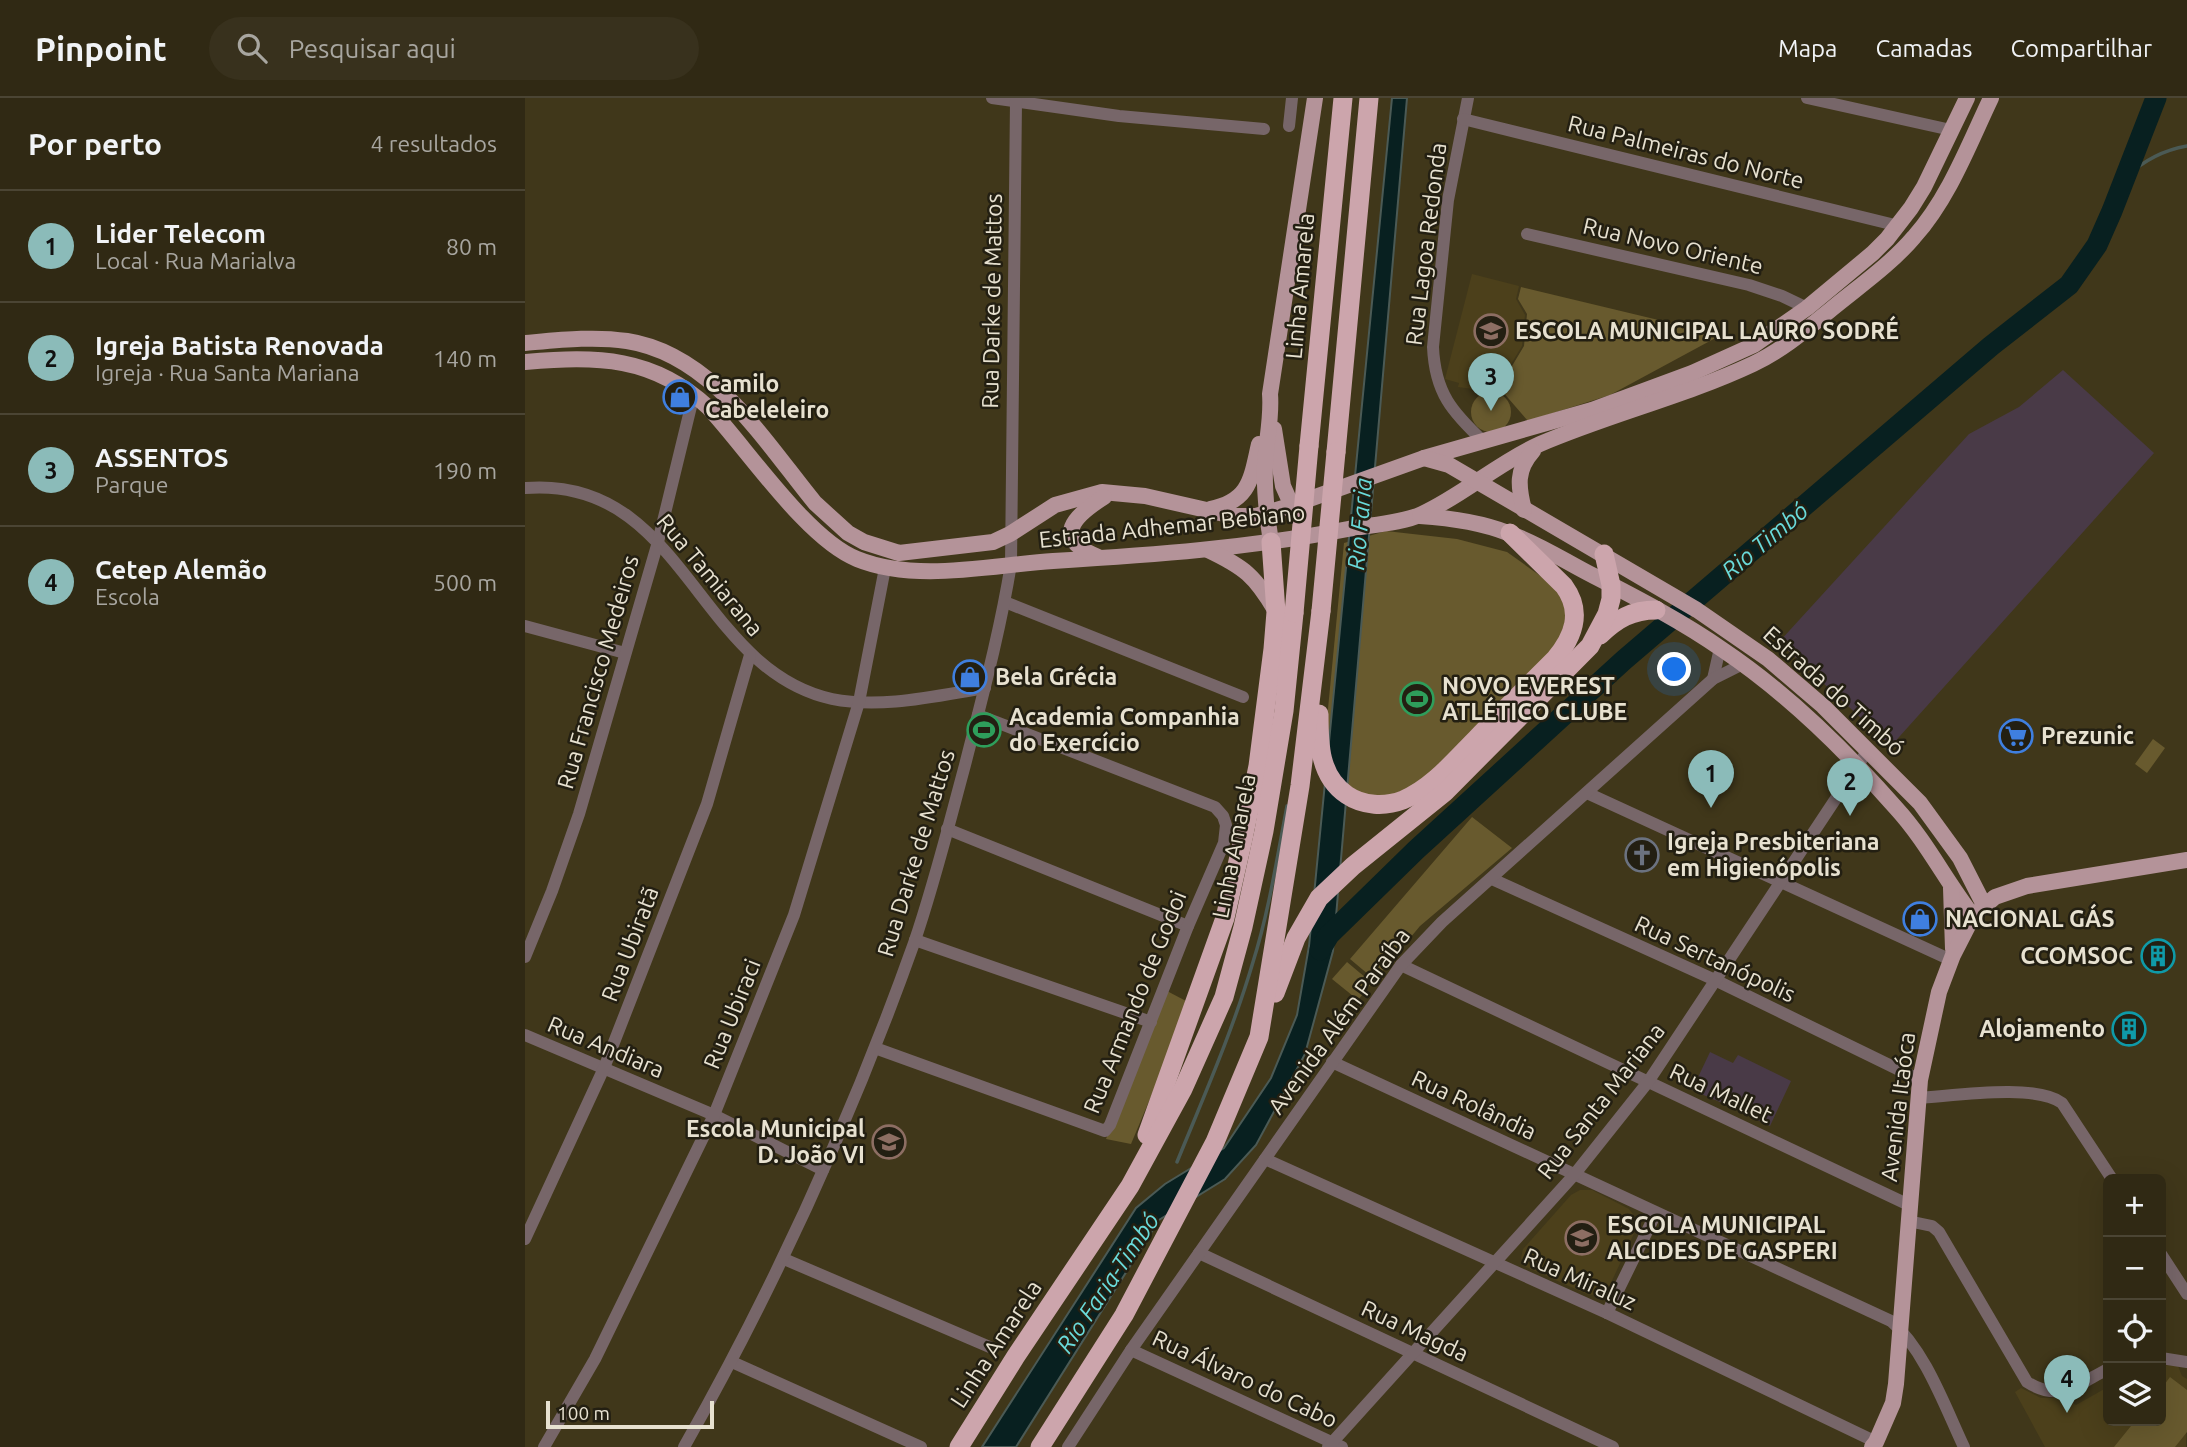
<!DOCTYPE html>
<html lang="pt">
<meta charset="utf-8">
<style>
body{margin:0;font-family:Ubuntu,sans-serif;background:#38311d;color:#f1f3f6}
.controls{position:absolute;right:21px;bottom:21px;display:grid;overflow:hidden;border-radius:10px;box-shadow:0 7px 28px #0002}
.controls button{width:63px;height:63px;display:grid;place-items:center;padding:0;border:0;border-bottom:2px solid #4b4534;background:#302914;color:#f1f3f6;font:35px sans-serif}
.scale{position:absolute;left:21px;bottom:18px;width:168px;box-sizing:border-box;padding-left:7px;border:4px solid #e7e1d0;border-top:0;font-size:19px;line-height:24px;white-space:nowrap;color:#e7e1d0;-webkit-text-stroke:5px #231f12;paint-order:stroke}
.you{position:absolute;left:1150px;top:572px;width:24px;height:24px;margin:-18px;border:5px solid #fff;border-radius:50%;background:#1a73e8;box-shadow:0 0 0 10px #1a73e833}
.badge{display:grid;place-items:center;width:46px;height:46px;border-radius:50%;background:#8bbbb9;color:#111;font-size:23px;font-weight:700}
.pin{position:absolute;translate:-50% -58px;filter:drop-shadow(0 2px 4px #0008)}
.pin::after{content:'';position:absolute;top:37px;width:24px;height:21px;background:inherit;clip-path:polygon(0 0,100% 0,50% 100%)}
.list{margin:0;padding:0;list-style:none}
h2{display:flex;justify-content:space-between;align-items:center;height:91px;margin:0;padding:0 28px;font-size:30px}
h2 small{font-size:23px;font-weight:400;color:#a8a6a0}
.list li{display:grid;grid-template-columns:46px 1fr auto;gap:21px;align-items:center;box-sizing:border-box;height:112px;padding:0 28px;border-top:2px solid #4b4534}
.list b{display:block;font-size:26px;white-space:nowrap}
.list p{margin:0;font-size:23px;white-space:nowrap;color:#a8a6a0}
.list em{font-size:23px;font-style:normal;color:#a8a6a0}
.icon{flex:none;width:38px;height:38px;fill:none;stroke:currentColor;stroke-width:2;stroke-linecap:round;stroke-linejoin:round}
.map{position:relative;flex:none;width:1662px;height:1349px;overflow:hidden}
header{display:flex;align-items:center;gap:42px;box-sizing:border-box;height:98px;padding:0 35px;background:#302914;border-bottom:2px solid #4b4534}
header strong{font-size:33px}
nav{display:flex;gap:38px;margin-inline-start:auto;font-size:24px}
.search{width:490px;height:63px;background:#38311d;display:flex;align-items:center;gap:18px;box-sizing:border-box;padding:0 24px;border-radius:38px;color:#a8a6a0;font-size:26px}
main{display:flex}
aside{flex:1;background:#302914}
.map>svg:first-child{display:block}
.industrial{fill:#493a47}
.built{fill:#4c401b}
.green{fill:#685a2e}
.water{fill:#082020;stroke:#4b5a55;stroke-width:2}
.lines{fill:none;stroke-linecap:round;stroke-linejoin:round}
.stream{stroke:#4b5a55;stroke-width:3.5}
.river{stroke:#082020;stroke-width:21}
.minor{stroke:#776669;stroke-width:12}
.major{stroke:#b49399;stroke-width:16}
.highway{stroke:#cca5ac;stroke-width:19}
.highway-bridge{stroke:#cca5ac;stroke-width:19}
.labels{text-anchor:middle;stroke-width:5;stroke-linejoin:round;paint-order:stroke}
.street-label{font-size:23px;fill:#e7e1d0;stroke:#231f12}
.poi-label{font-size:23px;font-weight:bold;fill:#e7e1d0;stroke:#231f12;text-anchor:start}
.water-label{font-size:24px;font-style:italic;fill:#69dada;stroke:#231f12}
</style>
<header>
<strong>Pinpoint</strong>
<div class="search"><svg class="icon" aria-label="search" viewBox="0 0 24 24"><circle cx="10" cy="10" r="6"/><path d="M15 15l6 6"/></svg>Pesquisar aqui</div>
<nav><a>Mapa</a><a>Camadas</a><a>Compartilhar</a></nav>
</header>
<main>
<aside>
<h2>Por perto<small>4 resultados</small></h2>
<ul class="list">
<li><span class="badge">1</span><div><b>Lider Telecom</b><p>Local · Rua Marialva</p></div><em>80 m</em></li>
<li><span class="badge">2</span><div><b>Igreja Batista Renovada</b><p>Igreja · Rua Santa Mariana</p></div><em>140 m</em></li>
<li><span class="badge">3</span><div><b>ASSENTOS</b><p>Parque</p></div><em>190 m</em></li>
<li><span class="badge">4</span><div><b>Cetep Alemão</b><p>Escola</p></div><em>500 m</em></li>
</ul>
</aside>
<div class="map">
<svg width="1662" height="1349" viewBox="0 0 1662 1349">
<rect width="100%" height="100%" fill="#40371a"/>
<g class="industrial">
<path d="M1538,272L1629,355L1366,648L1254,544L1444,336L1494,309Z"/>
<path d="M1185,954L1208,965L1213,957L1266,983L1245,1028L1228,1020L1225,1013L1217,1009L1211,1011L1167,992Z"/>
</g>
<g class="built">
<path d="M947,176L994,188L991,201L1000,217L997,248L980,276L955,292L933,289L934,285L920,281Z"/>
<path d="M1055,1092H1067L1104,1111L1111,1120L1112,1129L1084,1189L1075,1196L1064,1197L1001,1169L996,1160L998,1151L1046,1097Z"/>
<path d="M1636,1267L1653,1268L1657,1278L1662,1281L1661,1349H1520L1490,1294L1496,1290L1516,1300H1539L1551,1307L1583,1289V1323H1636Z"/>
</g>
<g class="green">
<path d="M996,189L1196,237L1085,297L1003,323L971,286L981,278L999,248L1002,216L993,201Z"/>
<circle cx="966" cy="314" r="20"/>
<path d="M861,433L932,441L982,454L1031,489L1043,512L1033,551L893,687L854,701L824,693L799,652L819,445Z"/>
<path d="M1628,641L1640,650L1622,675L1610,666Z"/>
<path d="M947,719L987,750L895,828L850,882L825,861Z"/>
<path d="M822,864L847,885L833,902L807,881Z"/>
<path d="M642,893L661,903L658,922L606,1046L581,1041Z"/>
<path d="M1645,1279L1662,1292V1334L1650,1349H1589L1610,1323H1636V1291Z"/>
</g>
<path class="water" d="M867,0H882L808,853L780,956L731,1047L700,1081L634,1122L491,1349H457L611,1110L640,1086L699,1050L746,980L772,917L784,848Z"/>
<g class="lines">
<g class="stream">
<path d="M1601,79C1618,63 1639,52 1662,48"/>
<path d="M652,1064C679,998 708,932 728,864C744,813 752,760 762,708"/>
</g>
<path class="river" d="M795,852L804,837L891,752L1099,562L1466,248L1544,187L1572,147L1587,113L1631,0"/>
<g class="minor">
<path d="M467,0L594,18L739,31"/>
<path d="M943,0L923,102L908,249C910,295 927,314 959,344"/>
<path d="M1282,0L1426,32"/>
<path d="M938,21L1374,128"/>
<path d="M764,28L767,0"/>
<path d="M1002,136L1224,187L1257,198L1282,210"/>
<path d="M0,390C159,377 171,571 307,601C357,611 410,598 460,590"/>
<path d="M480,504L718,599"/>
<path d="M0,528L100,555"/>
<path d="M1188,581L1195,550"/>
<path d="M1062,695L1426,862"/>
<path d="M422,731L663,828"/>
<path d="M967,781L1190,882L1395,982"/>
<path d="M390,842L626,924"/>
<path d="M0,859L27,793L54,716L133,444L169,296"/>
<path d="M876,867L1384,1107"/>
<path d="M0,937L189,1017L298,1072"/>
<path d="M350,950L580,1033L585,1027L663,828L699,745L701,727L698,718L690,709L453,617"/>
<path d="M807,964L1366,1223C1400,1252 1420,1309 1439,1349"/>
<path d="M1393,1000C1428,998 1510,985 1537,1005L1587,1081"/>
<path d="M740,1061L1082,1215L1351,1344"/>
<path d="M1383,1123L1407,1128L1414,1134L1502,1284C1535,1305 1553,1286 1583,1271"/>
<path d="M0,1141L79,970L182,706L225,557"/>
<path d="M674,1155L1088,1349"/>
<path d="M1636,1156L1662,1196"/>
<path d="M259,1161L467,1250"/>
<path d="M1082,1215L1131,1115"/>
<path d="M606,1252L817,1349"/>
<path d="M1636,1260L1662,1264"/>
<path d="M207,1264L396,1349"/>
<path d="M19,1349L70,1261L189,1017L269,817L334,604L360,470"/>
<path d="M159,1349C250,1188 327,1019 389,845C409,787 424,726 440,667C457,600 475,534 486,466L491,3"/>
<path d="M543,1349L606,1252L876,867L917,824L1188,581L1218,566"/>
<path d="M803,1349L1049,1077L1123,984L1343,652"/>
</g>
<g class="major">
<path d="M0,245C34,242 69,238 102,243C187,256 240,344 290,405L323,435L339,444L374,455L468,444L485,436L530,407L577,394L620,398L708,418H731L765,408L899,360L1067,312L1167,275L1229,247L1282,210L1348,155L1362,141L1386,110L1399,89L1442,0"/>
<path d="M0,264C72,258 128,258 184,310C223,352 282,441 332,461C391,485 467,467 528,463C627,457 725,450 823,431C844,427 878,425 897,416C938,397 973,365 1015,346C1085,316 1160,298 1228,266C1258,252 1283,230 1309,209C1336,187 1366,166 1389,139C1424,100 1444,46 1466,0"/>
<path d="M749,331L758,388L771,417"/>
<path d="M899,360L924,367L936,374L1172,512L1243,561L1298,608L1395,705L1435,760L1459,807"/>
<path d="M685,411C725,403 726,381 734,346"/>
<path d="M999,412C993,388 991,372 1008,353"/>
<path d="M895,418C925,420 955,424 983,435C1013,445 1041,464 1069,478C1112,500 1158,524 1198,552C1262,595 1320,652 1371,710C1402,744 1420,782 1448,818"/>
<path d="M746,444C742,419 739,393 740,367C741,343 747,320 745,296L790,0"/>
<path d="M683,452C719,469 730,478 750,512"/>
<path d="M573,459C526,440 549,418 579,399"/>
<path d="M1426,790L1428,851"/>
<path d="M1347,1349L1351,1344L1368,1305L1371,1286L1395,982L1414,894L1428,857L1448,818L1470,799L1502,788L1662,762"/>
</g>
<g class="highway">
<path d="M784,348L818,0"/>
<path d="M811,354L844,0"/>
<path d="M1075,537C1092,521 1107,512 1131,512"/>
<path d="M794,616C794,646 794,678 822,697C838,708 860,709 878,702C907,690 930,662 951,641C977,614 1004,587 1030,561C1049,538 1058,514 1039,488L985,435"/>
<path d="M750,895L771,840L794,800L828,768L920,694L1065,548L1082,516L1086,501V487L1079,456"/>
<path d="M622,1037L700,820L718,741L733,668L748,551L751,514L746,444"/>
<path d="M434,1349L491,1258L605,1088L658,991L699,899L718,829L739,733L759,613L769,515"/>
<path d="M515,1349L599,1217L690,1044L734,939L775,688L796,513"/>
</g>
<g class="highway-bridge">
<path d="M796,513L811,354"/>
<path d="M769,515L784,348"/>
</g>
</g>
<defs>
<symbol id="school-ring" viewBox="-11 -11 22 22"><circle r="9.5" fill="#231f12" stroke="#8d6e63" stroke-width="1.5"/><path d="M0-5L7-2L0 1L-7-2ZM-4 1L0 2.5L4 1V4Q0 6-4 4Z" fill="#8d6e63"/></symbol>
<symbol id="shop-ring" viewBox="-11 -11 22 22"><circle r="9.5" fill="#231f12" stroke="#3f7fe0" stroke-width="1.5"/><path d="M-5-2.5h2.3a2.7 3.5 0 0 1 5.4 0H5L5.5 6h-11ZM-1.5-2.5h3a1.5 2.3 0 0 0-3 0Z" fill="#3f7fe0"/></symbol>
<symbol id="stadium-ring" viewBox="-11 -11 22 22"><circle r="9.5" fill="#231f12" stroke="#2e9e5b" stroke-width="1.5"/><path d="M0-5a6.5 5 0 1 0 0 10a6.5 5 0 1 0 0-10ZM-3.5-1.8h7v3.6h-7Z" fill="#2e9e5b"/></symbol>
<symbol id="supermarket-ring" viewBox="-11 -11 22 22"><circle r="9.5" fill="#231f12" stroke="#3f7fe0" stroke-width="1.5"/><path d="M-6-5.5h2.5l.6 2H6L4.5 2H-2.5L-4.4-4H-6ZM-1.5 3.2a1.3 1.3 0 1 0 .1 0ZM3 3.2a1.3 1.3 0 1 0 .1 0Z" fill="#3f7fe0"/></symbol>
<symbol id="church-ring" viewBox="-11 -11 22 22"><circle r="9.5" fill="#231f12" stroke="#6b7280" stroke-width="1.5"/><path d="M-1.2-6h2.4v3.5h3.3v2.4h-3.3V6h-2.4V-.1h-3.3v-2.4h3.3Z" fill="#6b7280"/></symbol>
<symbol id="building-ring" viewBox="-11 -11 22 22"><circle r="9.5" fill="#231f12" stroke="#0f9aa8" stroke-width="1.5"/><path d="M-4-6H4V6H1V3H-1V6H-4ZM-2.5-4.3h1.7v1.8h-1.7ZM.8-4.3h1.7v1.8H.8ZM-2.5-1h1.7V.8h-1.7ZM.8-1h1.7V.8H.8Z" fill="#0f9aa8"/></symbol>
</defs>
<g fill-rule="evenodd">
<use href="#school-ring" x="947" y="214" width="38" height="38"/>
<use href="#shop-ring" x="136" y="280" width="38" height="38"/>
<use href="#shop-ring" x="426" y="560" width="38" height="38"/>
<use href="#stadium-ring" x="873" y="582" width="38" height="38"/>
<use href="#stadium-ring" x="440" y="613" width="38" height="38"/>
<use href="#supermarket-ring" x="1472" y="619" width="38" height="38"/>
<use href="#church-ring" x="1098" y="738" width="38" height="38"/>
<use href="#shop-ring" x="1376" y="802" width="38" height="38"/>
<use href="#building-ring" x="1614" y="839" width="38" height="38"/>
<use href="#building-ring" x="1585" y="912" width="38" height="38"/>
<use href="#school-ring" x="345" y="1025" width="38" height="38"/>
<use href="#school-ring" x="1038" y="1121" width="38" height="38"/>
</g>
<g class="labels">
<g class="street-label">
<text transform="translate(1161 54) rotate(14)" y="8">Rua Palmeiras do Norte</text>
<text transform="translate(901 146) rotate(-83)" y="8">Rua Lagoa Redonda</text>
<text transform="translate(1148 148) rotate(13)" y="8">Rua Novo Oriente</text>
<text transform="translate(775 188) rotate(-85)" y="8">Linha Amarela</text>
<text transform="translate(467 203) rotate(-89)" y="8">Rua Darke de Mattos</text>
<text transform="translate(647 428) rotate(-6)" y="8">Estrada Adhemar Bebiano</text>
<text transform="translate(185 477) rotate(50)" y="8">Rua Tamiarana</text>
<text transform="translate(73 574) rotate(-74)" y="8">Rua Francisco Medeiros</text>
<text transform="translate(1309 593) rotate(42)" y="8">Estrada do Timbó</text>
<text transform="translate(709 748) rotate(-79)" y="8">Linha Amarela</text>
<text transform="translate(391 755) rotate(-73)" y="8">Rua Darke de Mattos</text>
<text transform="translate(105 846) rotate(-69)" y="8">Rua Ubiratã</text>
<text transform="translate(1190 861) rotate(25)" y="8">Rua Sertanópolis</text>
<text transform="translate(610 904) rotate(-68)" y="8">Rua Armando de Godoi</text>
<text transform="translate(207 916) rotate(-68)" y="8">Rua Ubiraci</text>
<text transform="translate(814 923) rotate(-54)" y="8">Avenida Além Paraíba</text>
<text transform="translate(81 949) rotate(23)" y="8">Rua Andiara</text>
<text transform="translate(1196 995) rotate(25)" y="8">Rua Mallet</text>
<text transform="translate(1076 1003) rotate(-52)" y="8">Rua Santa Mariana</text>
<text transform="translate(949 1007) rotate(25)" y="8">Rua Rolândia</text>
<text transform="translate(1373 1009) rotate(-83)" y="8">Avenida Itaóca</text>
<text transform="translate(1055 1181) rotate(24)" y="8">Rua Miraluz</text>
<text transform="translate(890 1233) rotate(25)" y="8">Rua Magda</text>
<text transform="translate(471 1246) rotate(-57)" y="8">Linha Amarela</text>
<text transform="translate(720 1281) rotate(25)" y="8">Rua Álvaro do Cabo</text>
</g>
<g class="poi-label">
<text x="990" y="241">ESCOLA MUNICIPAL LAURO SODRÉ</text>
<text x="180" y="294">Camilo<tspan x="180" dy="26">Cabeleleiro</tspan></text>
<text x="470" y="587">Bela Grécia</text>
<text x="917" y="596">NOVO EVEREST<tspan x="917" dy="26">ATLÉTICO CLUBE</tspan></text>
<text x="484" y="627">Academia Companhia<tspan x="484" dy="26">do Exercício</tspan></text>
<text x="1516" y="646">Prezunic</text>
<text x="1142" y="752">Igreja Presbiteriana<tspan x="1142" dy="26">em Higienópolis</tspan></text>
<text x="1420" y="829">NACIONAL GÁS</text>
<text x="1608" y="866" text-anchor="end">CCOMSOC</text>
<text x="1580" y="939" text-anchor="end">Alojamento</text>
<text x="340" y="1039" text-anchor="end">Escola Municipal<tspan x="340" dy="26">D. João VI</tspan></text>
<text x="1082" y="1135">ESCOLA MUNICIPAL<tspan x="1082" dy="26">ALCIDES DE GASPERI</tspan></text>
</g>
<g class="water-label">
<text transform="translate(835 426) rotate(-85)" y="8">Rio Faria</text>
<text transform="translate(1240 443) rotate(-40)" y="8">Rio Timbó</text>
<text transform="translate(583 1185) rotate(-56)" y="8">Rio Faria-Timbó</text>
</g>
</g>
</svg>
<div class="controls">
<button>+</button>
<button>−</button>
<button><svg class="icon" aria-label="locate" viewBox="0 0 24 24"><circle cx="12" cy="12" r="6"/><path d="M12 2v4M12 18v4M2 12h4M18 12h4"/></svg></button>
<button><svg class="icon" aria-label="layers" viewBox="0 0 24 24"><path d="M12 4l9 5-9 5-9-5zM3 14l9 5 9-5"/></svg></button>
</div>
<div class="scale">100 m</div>
<div class="you"></div>
<div class="pin badge" style="left:1186px;top:710px">1</div>
<div class="pin badge" style="left:1325px;top:718px">2</div>
<div class="pin badge" style="left:966px;top:313px">3</div>
<div class="pin badge" style="left:1542px;top:1315px">4</div>
</div>
</main>
